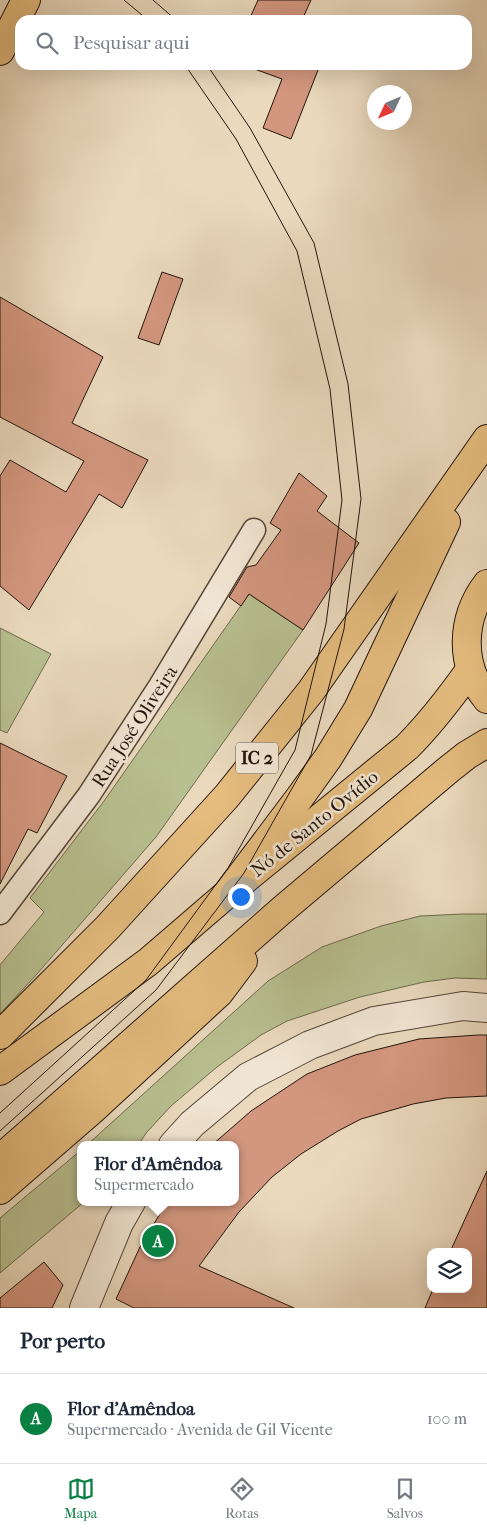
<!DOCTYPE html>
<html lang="pt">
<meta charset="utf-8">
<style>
body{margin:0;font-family:"IM FELL French Canon",serif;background:#f6f6f7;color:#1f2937}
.controls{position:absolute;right:15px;bottom:15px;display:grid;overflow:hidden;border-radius:10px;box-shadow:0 5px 20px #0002}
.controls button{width:45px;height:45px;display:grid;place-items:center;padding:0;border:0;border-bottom:1px solid #e0e1e3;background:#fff;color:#1f2937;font:25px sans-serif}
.compass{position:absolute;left:367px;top:85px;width:45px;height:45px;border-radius:50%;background:#fff;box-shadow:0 5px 20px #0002;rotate:226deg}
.you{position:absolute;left:240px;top:896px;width:18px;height:18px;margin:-12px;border:4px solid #fff;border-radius:50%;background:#1a73e8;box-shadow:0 0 0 8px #1a73e833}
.badge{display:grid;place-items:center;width:32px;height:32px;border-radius:50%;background:#0b8043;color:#fff;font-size:16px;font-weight:700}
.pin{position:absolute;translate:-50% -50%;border:2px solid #fff;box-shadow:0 1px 5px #0006}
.popup{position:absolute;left:77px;top:1141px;width:162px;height:65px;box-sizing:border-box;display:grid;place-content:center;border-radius:10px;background:#fff;filter:drop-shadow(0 1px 4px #0005);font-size:16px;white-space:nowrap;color:#747a83}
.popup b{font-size:19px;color:#1f2937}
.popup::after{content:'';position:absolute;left:50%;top:100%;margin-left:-10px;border:10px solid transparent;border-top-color:#fff}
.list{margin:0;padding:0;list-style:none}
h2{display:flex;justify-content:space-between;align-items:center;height:65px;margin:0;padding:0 20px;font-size:21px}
h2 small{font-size:16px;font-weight:400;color:#747a83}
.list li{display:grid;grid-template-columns:32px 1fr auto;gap:15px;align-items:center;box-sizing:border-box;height:90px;padding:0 20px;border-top:1px solid #e0e1e3}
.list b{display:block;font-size:19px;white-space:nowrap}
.list p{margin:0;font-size:16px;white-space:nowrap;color:#747a83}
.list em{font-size:16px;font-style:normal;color:#747a83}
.icon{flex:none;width:28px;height:28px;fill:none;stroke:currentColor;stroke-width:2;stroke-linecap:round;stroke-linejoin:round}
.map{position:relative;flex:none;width:487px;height:1308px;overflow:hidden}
.search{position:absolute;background:#fff;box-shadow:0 5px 20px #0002;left:15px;right:15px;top:15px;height:55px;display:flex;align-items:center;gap:12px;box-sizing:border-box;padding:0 18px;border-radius:15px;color:#747a83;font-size:19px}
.sheet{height:155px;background:#fff}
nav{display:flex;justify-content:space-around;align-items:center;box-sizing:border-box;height:70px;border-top:1px solid #e0e1e3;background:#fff;font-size:14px;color:#747a83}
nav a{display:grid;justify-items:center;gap:2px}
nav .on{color:#0b8043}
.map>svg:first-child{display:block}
.green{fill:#b8bf90;stroke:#6d6a4e}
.building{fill:#d3977f;stroke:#22140b}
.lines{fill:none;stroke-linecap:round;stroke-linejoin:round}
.minor-casing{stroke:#544538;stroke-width:25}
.tertiary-casing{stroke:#544538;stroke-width:30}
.primary-casing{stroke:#22140b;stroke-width:30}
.motorway-casing{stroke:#22140b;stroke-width:30}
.minor{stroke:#f1e6d4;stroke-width:22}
.tertiary{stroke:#f1e6d4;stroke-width:28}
.primary{stroke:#e5bc7e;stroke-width:28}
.motorway{stroke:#e5bc7e;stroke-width:28}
.tram{stroke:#22140b;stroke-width:1}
.labels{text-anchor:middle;stroke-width:5;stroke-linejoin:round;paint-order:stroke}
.shield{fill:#f1e6d4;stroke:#605347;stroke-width:1}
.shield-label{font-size:18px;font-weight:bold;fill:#22140b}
.street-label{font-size:19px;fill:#22140b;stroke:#f1e6d4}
</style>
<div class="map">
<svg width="487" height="1308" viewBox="0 0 487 1308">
<rect width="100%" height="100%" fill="#ead9bd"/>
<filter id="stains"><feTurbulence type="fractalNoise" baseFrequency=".004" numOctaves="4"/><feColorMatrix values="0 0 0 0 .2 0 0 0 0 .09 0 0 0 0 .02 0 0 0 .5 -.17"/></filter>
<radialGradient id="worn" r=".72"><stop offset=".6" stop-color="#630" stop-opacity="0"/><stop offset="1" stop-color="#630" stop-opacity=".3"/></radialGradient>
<g class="green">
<path d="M249,594L303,630L156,837L37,974L0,1014V965L44,912L30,898L104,801Z"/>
<path d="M0,628L51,654L7,733L0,730Z"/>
<path d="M463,914H487V979L455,978L424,982L360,997L287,1021L261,1035L217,1067L171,1106L147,1132L138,1145H87L268,981L322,947L381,926L420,916Z"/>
<path d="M80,1151V1202H84L0,1273V1218Z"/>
</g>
<g class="building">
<path d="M258,0H311L302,20H249Z"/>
<path d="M249,65H320L291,139L263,128L282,79L249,67Z"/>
<path d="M162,272L183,279L159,345L138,338Z"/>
<path d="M0,297L103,357L72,423L148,460L122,508L99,494L29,610L0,586V476L10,460L66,492L84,461L0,417Z"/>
<path d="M299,473L327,496L317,511L359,543L303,630L249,594L241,606L229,597L247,567L256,565L281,530L270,523Z"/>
<path d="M0,743L67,776L37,833L28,829L0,884Z"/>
<path d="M478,1035H487V1096L446,1098L413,1104L361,1119L338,1131L301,1154L272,1177L239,1212L199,1266L294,1308H134L116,1299L140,1247L167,1202H236V1145H212L251,1111L307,1074L355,1055L419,1039Z"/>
<path d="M487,1171V1308H425L433,1289H468V1252H450Z"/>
<path d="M44,1262L63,1285L52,1308H0V1298Z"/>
</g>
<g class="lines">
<defs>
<path id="minor" d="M0,913L89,795L160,686L254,530"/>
<g id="tertiary">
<path d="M173,1145L192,1124L248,1077L310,1045L374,1021L463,1006L487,1008"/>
<path d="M84,1308L119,1223L131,1202"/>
</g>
<g id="primary">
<path d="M0,51L26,0"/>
<path d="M487,584C461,618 459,665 487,699"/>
<path d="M0,1071L148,962L227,894L407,747C431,723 450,698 470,670"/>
<path d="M0,1159L282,910L448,770L467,755L487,743"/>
<path d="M0,1190L91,1111L219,993L243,961"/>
</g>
<g id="motorway">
<path d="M227,894L300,797L328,758L358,709L446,522"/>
<path d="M0,1035L108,927L227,796L311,691L487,439"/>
</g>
</defs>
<use href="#minor" class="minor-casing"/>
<use href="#tertiary" class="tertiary-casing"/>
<use href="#primary" class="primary-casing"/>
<use href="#motorway" class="motorway-casing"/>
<use href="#minor" class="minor"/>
<use href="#tertiary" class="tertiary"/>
<use href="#primary" class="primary"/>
<use href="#motorway" class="motorway"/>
<g class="tram">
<path d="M124,0L148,20"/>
<path d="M153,0L176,20"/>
<path d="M0,1113L146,980L228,868L295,750L326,624L342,500L330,389L297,251L236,139L185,65"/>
<path d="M0,1131L156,990L244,873L311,755L344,629L361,499L348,384L314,243L250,128L207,65"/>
</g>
</g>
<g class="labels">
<rect class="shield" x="236" y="742.5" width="42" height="31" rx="4"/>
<g class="shield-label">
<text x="257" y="764">IC 2</text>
</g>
<g class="street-label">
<text transform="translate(134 726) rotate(-57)" y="7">Rua José Oliveira</text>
<text transform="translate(314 823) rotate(-39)" y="7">Nó de Santo Ovídio</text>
</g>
</g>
<rect width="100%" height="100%" filter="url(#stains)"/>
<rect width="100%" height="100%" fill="url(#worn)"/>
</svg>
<div class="controls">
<button><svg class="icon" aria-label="layers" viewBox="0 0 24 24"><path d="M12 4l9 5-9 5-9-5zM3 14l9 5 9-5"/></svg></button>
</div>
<svg class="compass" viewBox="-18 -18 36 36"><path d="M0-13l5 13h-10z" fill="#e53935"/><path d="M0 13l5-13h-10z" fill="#747a83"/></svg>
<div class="you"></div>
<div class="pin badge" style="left:158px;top:1241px">A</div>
<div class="popup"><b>Flor d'Amêndoa</b>Supermercado</div>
<div class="search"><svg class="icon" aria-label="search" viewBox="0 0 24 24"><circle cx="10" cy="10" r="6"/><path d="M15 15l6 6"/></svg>Pesquisar aqui</div>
</div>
<section class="sheet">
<h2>Por perto<small></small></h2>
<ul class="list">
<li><span class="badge">A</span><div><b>Flor d'Amêndoa</b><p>Supermercado · Avenida de Gil Vicente</p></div><em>100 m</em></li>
</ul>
</section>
<nav>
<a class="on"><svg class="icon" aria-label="map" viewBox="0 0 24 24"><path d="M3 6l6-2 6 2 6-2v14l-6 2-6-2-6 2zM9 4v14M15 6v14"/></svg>Mapa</a>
<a><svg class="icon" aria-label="directions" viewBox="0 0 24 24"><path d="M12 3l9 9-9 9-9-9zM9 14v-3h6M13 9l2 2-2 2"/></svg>Rotas</a>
<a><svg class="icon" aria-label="saved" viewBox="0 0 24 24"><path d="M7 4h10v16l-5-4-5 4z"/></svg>Salvos</a>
</nav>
